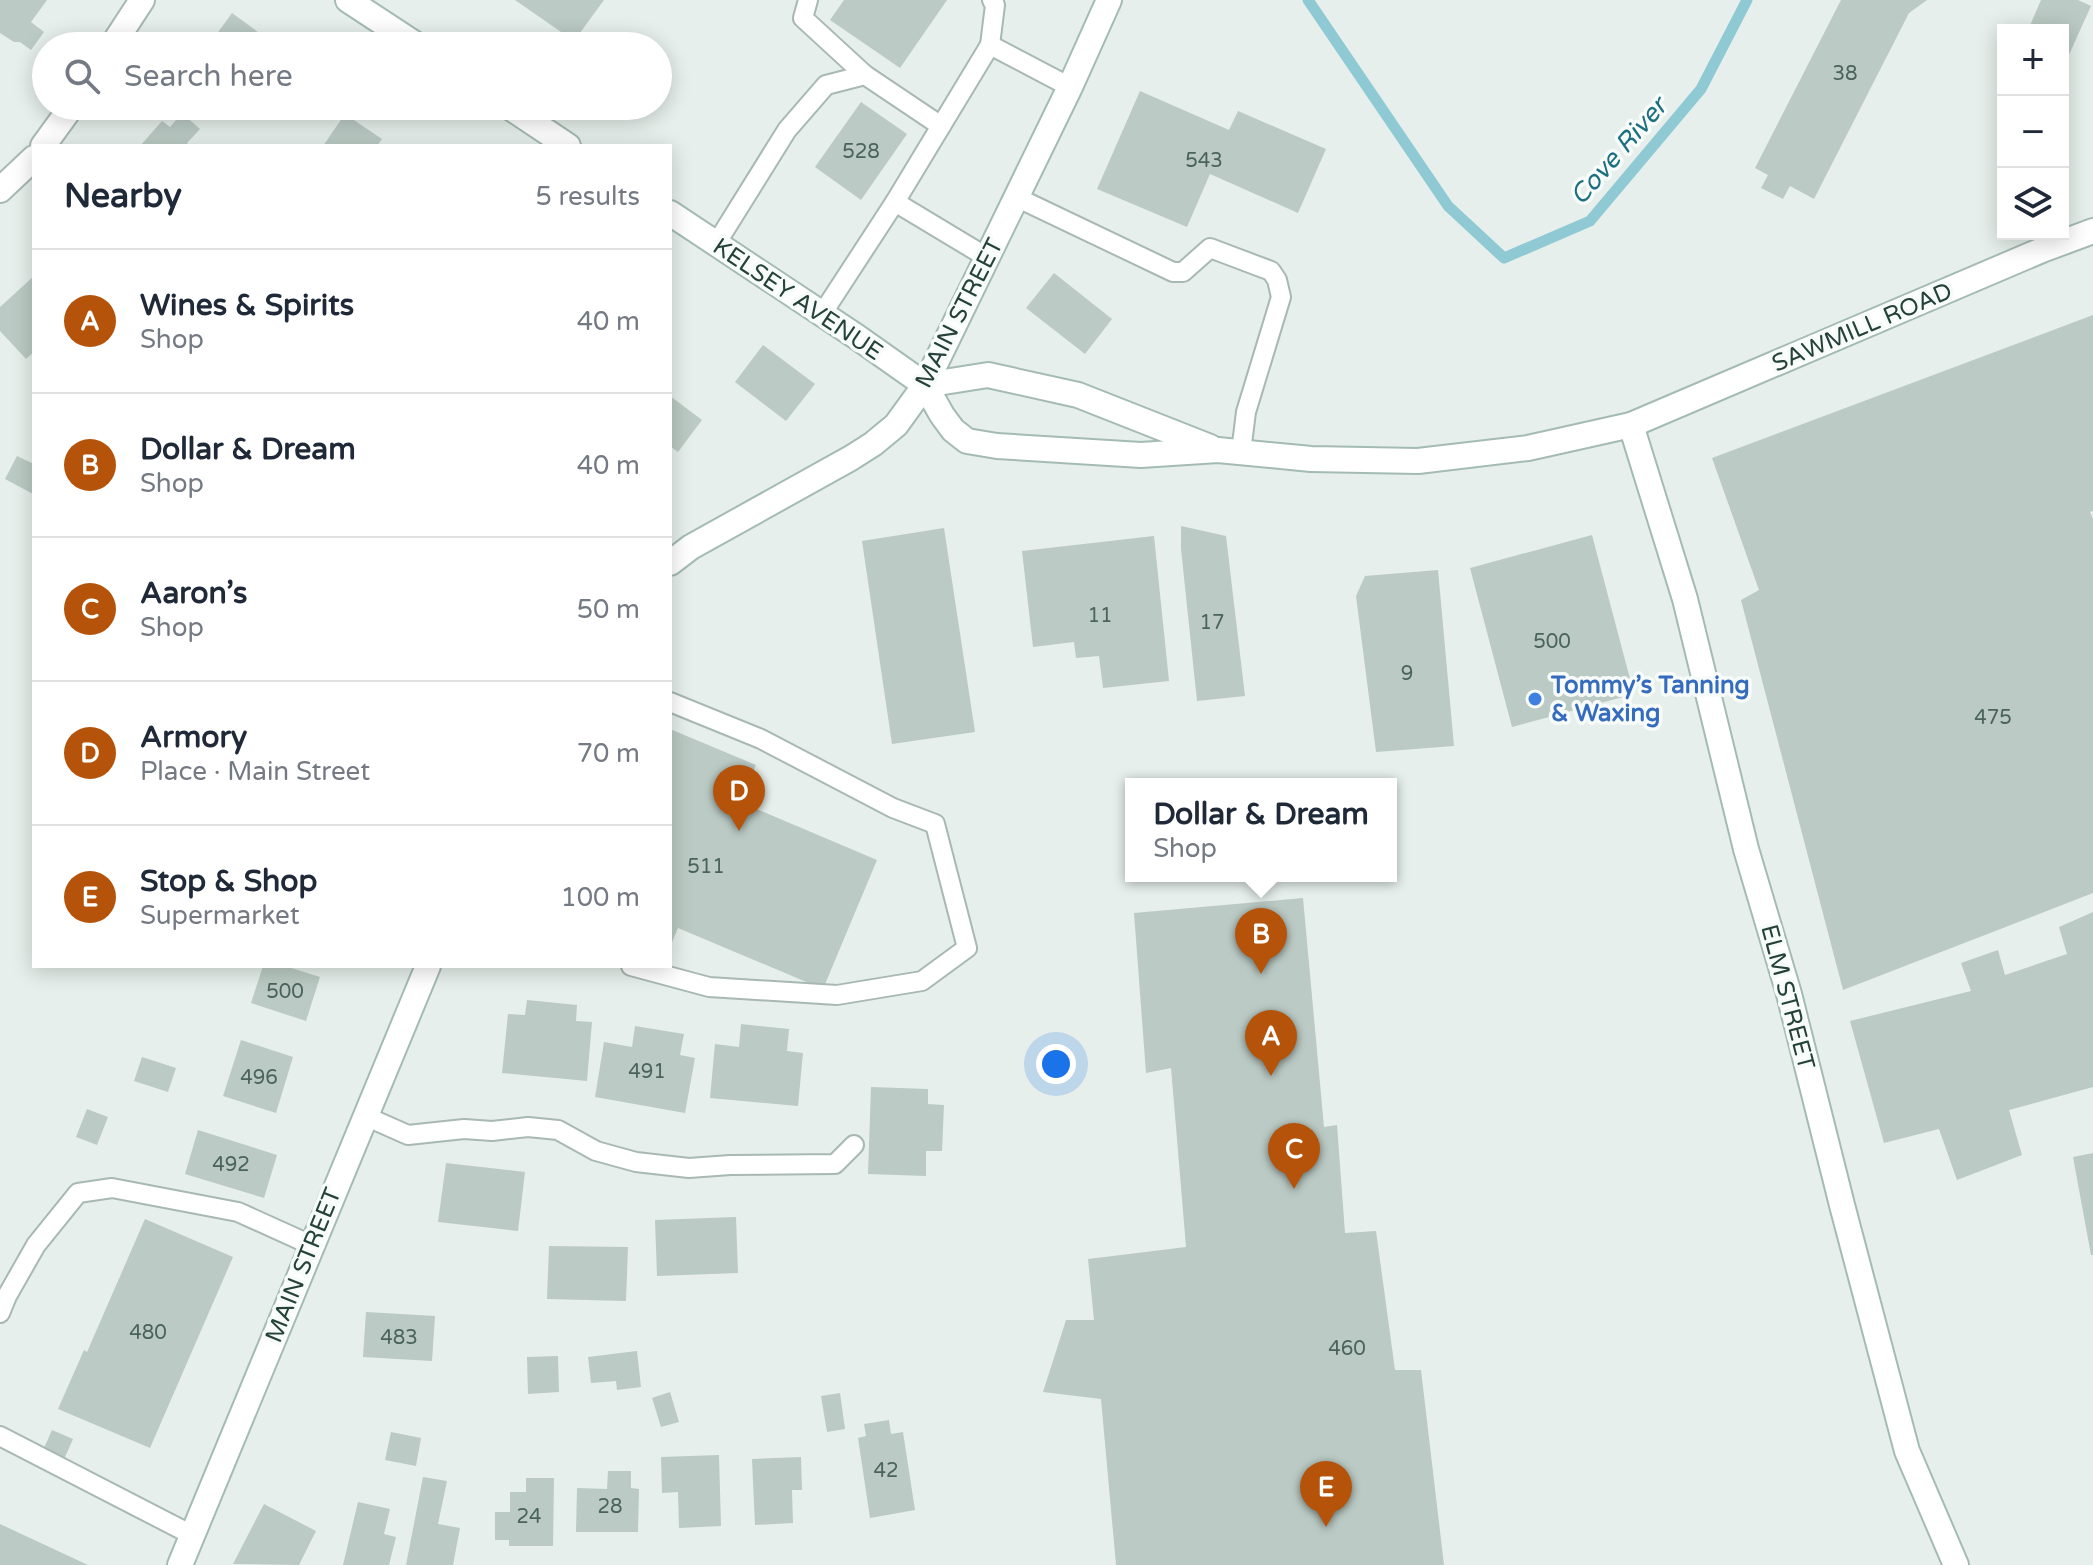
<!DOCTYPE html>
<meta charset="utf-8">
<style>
body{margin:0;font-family:"Varela Round",sans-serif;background:#f2f2f3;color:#1f2937}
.controls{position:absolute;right:24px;top:24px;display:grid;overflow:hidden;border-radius:0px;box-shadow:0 4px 20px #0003}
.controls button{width:72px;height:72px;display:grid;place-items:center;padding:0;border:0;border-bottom:2px solid #e0e1e3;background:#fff;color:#1f2937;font:40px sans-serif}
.you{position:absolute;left:1056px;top:1064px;width:28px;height:28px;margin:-20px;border:6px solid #fff;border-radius:50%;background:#1a73e8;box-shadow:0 0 0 12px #1a73e833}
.badge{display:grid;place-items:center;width:52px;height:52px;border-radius:50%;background:#b45309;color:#fff;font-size:26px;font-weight:700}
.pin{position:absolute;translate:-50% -66px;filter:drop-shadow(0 2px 4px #0008)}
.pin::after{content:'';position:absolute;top:42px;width:28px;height:24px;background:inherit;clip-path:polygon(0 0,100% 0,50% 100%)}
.popup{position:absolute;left:1125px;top:778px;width:272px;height:104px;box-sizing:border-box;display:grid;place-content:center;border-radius:0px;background:#fff;filter:drop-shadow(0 2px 6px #0005);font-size:26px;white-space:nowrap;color:#747a83}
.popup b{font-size:30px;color:#1f2937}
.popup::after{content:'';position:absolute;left:50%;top:100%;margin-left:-16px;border:16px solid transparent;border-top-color:#fff}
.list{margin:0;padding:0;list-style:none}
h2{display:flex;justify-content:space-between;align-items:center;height:104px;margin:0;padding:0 32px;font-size:34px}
h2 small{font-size:26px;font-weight:400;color:#747a83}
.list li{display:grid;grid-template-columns:52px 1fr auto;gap:24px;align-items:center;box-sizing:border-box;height:144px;padding:0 32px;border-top:2px solid #e0e1e3}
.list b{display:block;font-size:30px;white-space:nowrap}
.list p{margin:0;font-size:26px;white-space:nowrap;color:#747a83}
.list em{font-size:26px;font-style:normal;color:#747a83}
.icon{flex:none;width:44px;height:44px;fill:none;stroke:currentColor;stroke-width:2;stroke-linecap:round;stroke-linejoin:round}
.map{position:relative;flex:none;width:2093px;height:1565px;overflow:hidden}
.search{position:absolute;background:#fff;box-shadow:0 4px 20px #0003;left:32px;top:32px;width:640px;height:88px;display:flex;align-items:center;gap:20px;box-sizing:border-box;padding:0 28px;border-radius:44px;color:#747a83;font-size:30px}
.panel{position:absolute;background:#fff;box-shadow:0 4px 20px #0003;left:32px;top:144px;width:640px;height:824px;border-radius:0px}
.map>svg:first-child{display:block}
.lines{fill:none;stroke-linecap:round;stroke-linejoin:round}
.stream{stroke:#8ec9d4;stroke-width:11}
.building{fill:#bbcac4}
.lane-casing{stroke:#a8b8b2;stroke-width:22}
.street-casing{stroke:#a8b8b2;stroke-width:28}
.secondary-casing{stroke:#a4bbb3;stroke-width:28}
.lane{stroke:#fff;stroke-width:18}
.street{stroke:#fff;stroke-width:24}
.secondary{stroke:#fff;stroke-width:24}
.shop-dot{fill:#3f7fe0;stroke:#f7fbf9;stroke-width:3}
.labels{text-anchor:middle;stroke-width:7;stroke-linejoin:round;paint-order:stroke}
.number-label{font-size:20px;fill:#4a645c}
.street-label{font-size:24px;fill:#24423a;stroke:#f7fbf9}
.shop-label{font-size:24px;font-weight:bold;fill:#366cbe;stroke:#f7fbf9;text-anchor:start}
.water-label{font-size:26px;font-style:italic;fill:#1c6f80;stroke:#f7fbf9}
</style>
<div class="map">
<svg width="2093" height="1565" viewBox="0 0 2093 1565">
<rect width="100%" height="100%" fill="#e6efeb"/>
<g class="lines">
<path class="stream" d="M1308,0L1448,206L1504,258L1590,221L1701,89L1747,0"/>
</g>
<g class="building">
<path d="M0,0H47L31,22L44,32L31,50L20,42H14L0,33Z"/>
<path d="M515,0H604L574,41Z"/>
<path d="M844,0H947L900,68L830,20Z"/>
<path d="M1841,0H1927L1909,13L1814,199L1790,186L1783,199L1761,188L1768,175L1755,168Z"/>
<path d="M2041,0H2078L2091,6L2063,68V30H2028Z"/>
<path d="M232,13L277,46H208Z"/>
<path d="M1140,91L1229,130L1238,111L1326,149L1298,213L1210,174L1187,227L1097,189Z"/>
<path d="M861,102L907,134L861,200L815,167Z"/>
<path d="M182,113L200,129L187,143L190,146H140L162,121L170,127Z"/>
<path d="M345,114L382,139L377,146H323Z"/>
<path d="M1054,273L1112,319L1085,354L1026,308Z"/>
<path d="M34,276V352L26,359L0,331V307Z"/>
<path d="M2093,315V511L2090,512L2093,519V893L1843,990L1741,600L1759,590L1712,458Z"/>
<path d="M763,345L815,384L786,421L735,382Z"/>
<path d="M670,396L702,420L678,452L670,446Z"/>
<path d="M17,456L34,464L33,494L5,479Z"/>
<path d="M1181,526L1226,536L1245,696L1197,701L1181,549Z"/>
<path d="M944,528L975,732L892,744L862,541Z"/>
<path d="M1592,535L1634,694L1512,727L1470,568Z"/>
<path d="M1154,536L1169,681L1103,688L1099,656L1076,658L1074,642L1033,647L1022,551Z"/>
<path d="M1438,570L1454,746L1376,752L1356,596L1365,576Z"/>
<path d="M670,729L756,765L740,802L877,860L823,989L678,928L670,947Z"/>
<path d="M1303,898L1324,1127L1337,1125L1345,1233L1376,1231L1395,1370H1421L1444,1565H1116L1101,1399L1043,1392L1066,1320H1094L1088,1259L1186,1247L1171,1068L1146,1073L1134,913Z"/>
<path d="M2093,912V1087L2009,1110L2022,1155L1957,1180L1939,1129L1884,1143L1850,1021L1971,991L1961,963L1998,950L2005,975L2067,954L2059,927Z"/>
<path d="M263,966H285L320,977L306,1021L251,1003Z"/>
<path d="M527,1000L577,1005L576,1021L592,1022L587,1081L502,1073L508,1014L525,1015Z"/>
<path d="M741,1024L789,1029L787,1051L803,1053L798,1106L710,1098L715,1044L739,1047Z"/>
<path d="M635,1026L684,1034L680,1055L695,1058L685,1113L595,1097L604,1042L632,1047Z"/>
<path d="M241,1040L293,1057L276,1113L223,1096Z"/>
<path d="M142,1057L176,1068L168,1092L134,1081Z"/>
<path d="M871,1087L928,1089V1104L944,1105L942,1151H926V1176L868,1174Z"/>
<path d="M87,1109L108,1117L97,1145L76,1137Z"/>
<path d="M198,1130L277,1155L264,1198L185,1174Z"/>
<path d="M2093,1153V1255H2091L2073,1157Z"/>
<path d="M446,1163L525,1172L518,1231L438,1222Z"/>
<path d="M736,1217L738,1273L657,1276L655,1220Z"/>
<path d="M145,1219L233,1257L150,1448L58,1409L84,1350L87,1352Z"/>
<path d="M549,1246L628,1247L626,1301L547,1299Z"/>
<path d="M366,1312L435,1316L432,1361L363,1357Z"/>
<path d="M637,1351L641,1387L617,1390L616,1381L591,1383L588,1357Z"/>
<path d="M558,1356L559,1392L528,1394L527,1357Z"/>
<path d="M670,1392L679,1422L661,1427L652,1398Z"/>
<path d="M840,1393L845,1429L827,1432L821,1396Z"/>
<path d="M889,1420L891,1434L903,1432L915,1510L870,1518L858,1438L866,1436L864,1424Z"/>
<path d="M52,1430L73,1439L62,1464L41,1455Z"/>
<path d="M391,1432L421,1438L416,1466L385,1460Z"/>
<path d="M719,1455L721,1526L679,1528L678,1492L662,1493L661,1457Z"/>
<path d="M801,1457L802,1490H792L793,1523L755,1525L752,1459Z"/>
<path d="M608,1471H631V1488L639,1489L638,1532H576L577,1488L607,1489Z"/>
<path d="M423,1477L447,1481L438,1524L460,1528L453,1565H406Z"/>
<path d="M526,1478H554L553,1546H509V1540H495V1512H510V1492H526Z"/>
<path d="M358,1502L390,1509L384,1534L396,1537L389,1565H343Z"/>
<path d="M264,1504L316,1531L299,1565L233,1564Z"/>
<path d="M0,1524L88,1565H0Z"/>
</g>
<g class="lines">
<defs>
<g id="lane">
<path d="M808,0L803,18L865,75"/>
<path d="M990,45L995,5L992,0"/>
<path d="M1016,197L1173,272H1183L1210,248L1271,271L1277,280L1281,297L1246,412L1241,452"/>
<path d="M895,202L990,45L1070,87"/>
<path d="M716,244L787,130L826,85L865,75L941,126"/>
<path d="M822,314L895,202L988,258"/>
<path d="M631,966L709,987L837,995L922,981L967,948L935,824L893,808L761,739L670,702"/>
<path d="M365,1116L408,1135L464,1129L492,1131L528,1127L558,1130L596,1151L636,1162L689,1168L730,1165L835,1164L854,1145"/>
<path d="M0,1313L7,1296L36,1245L78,1193L112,1188L238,1212L311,1245"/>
<path d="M0,1436L192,1535"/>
</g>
<g id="street">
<path d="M112,46L142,0"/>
<path d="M43,146L72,106"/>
<path d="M0,190L34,158"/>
</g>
<g id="secondary">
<path d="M348,0L418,46"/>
<path d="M508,106L568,146"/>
<path d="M670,213L857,337L925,385L942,415L953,430L967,441L997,446L1141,455L1218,450L1311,459L1418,461L1528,448L1631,425L2042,250L2093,231"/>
<path d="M925,385L988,375L1078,395L1210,447"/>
<path d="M1631,425L1685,599L1746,849L1789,994L1842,1205L1907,1451L1956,1565"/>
<path d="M670,563L691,547L851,458L873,444L896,425L925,385L1070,87L1109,0"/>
<path d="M180,1565L428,966"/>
</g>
</defs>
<use href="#lane" class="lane-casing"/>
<use href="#street" class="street-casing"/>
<use href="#secondary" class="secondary-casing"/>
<use href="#lane" class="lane"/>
<use href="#street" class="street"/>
<use href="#secondary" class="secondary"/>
</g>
<circle class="shop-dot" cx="1535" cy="699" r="8"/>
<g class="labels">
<g class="number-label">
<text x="1845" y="80">38</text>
<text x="861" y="158">528</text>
<text x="1204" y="167">543</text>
<text x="1100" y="622">11</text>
<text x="1212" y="629">17</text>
<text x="1552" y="648">500</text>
<text x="1407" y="680">9</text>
<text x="1993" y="724">475</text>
<text x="706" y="873">511</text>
<text x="285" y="998">500</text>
<text x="647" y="1078">491</text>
<text x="259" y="1084">496</text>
<text x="231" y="1171">492</text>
<text x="148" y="1339">480</text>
<text x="399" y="1344">483</text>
<text x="1347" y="1355">460</text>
<text x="886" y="1477">42</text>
<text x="610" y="1513">28</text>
<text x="529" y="1523">24</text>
</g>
<g class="street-label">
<text transform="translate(798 299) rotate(34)" y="8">KELSEY AVENUE</text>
<text transform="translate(959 313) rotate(-63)" y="8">MAIN STREET</text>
<text transform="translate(1862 327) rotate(-23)" y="8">SAWMILL ROAD</text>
<text transform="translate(1788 997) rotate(75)" y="8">ELM STREET</text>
<text transform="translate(303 1265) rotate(-68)" y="8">MAIN STREET</text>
</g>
<g class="shop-label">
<text x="1551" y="693">Tommy’s Tanning<tspan x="1551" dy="28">&amp; Waxing</tspan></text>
</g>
<g class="water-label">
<text transform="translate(1618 151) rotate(-49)" y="9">Cove River</text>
</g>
</g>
</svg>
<div class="controls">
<button>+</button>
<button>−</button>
<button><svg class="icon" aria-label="layers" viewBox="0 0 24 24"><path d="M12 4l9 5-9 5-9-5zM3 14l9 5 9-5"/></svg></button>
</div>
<div class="you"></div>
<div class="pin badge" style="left:1271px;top:1076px">A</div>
<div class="pin badge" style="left:1261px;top:974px">B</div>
<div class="popup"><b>Dollar &amp; Dream</b>Shop</div>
<div class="pin badge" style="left:1294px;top:1189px">C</div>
<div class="pin badge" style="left:739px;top:831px">D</div>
<div class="pin badge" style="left:1326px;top:1527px">E</div>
<div class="search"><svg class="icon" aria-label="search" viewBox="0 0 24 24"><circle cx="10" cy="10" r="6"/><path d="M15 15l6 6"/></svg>Search here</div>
<section class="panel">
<h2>Nearby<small>5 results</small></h2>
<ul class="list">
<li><span class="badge">A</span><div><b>Wines &amp; Spirits</b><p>Shop</p></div><em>40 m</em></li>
<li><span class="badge">B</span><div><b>Dollar &amp; Dream</b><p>Shop</p></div><em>40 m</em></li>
<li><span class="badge">C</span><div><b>Aaron’s</b><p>Shop</p></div><em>50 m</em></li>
<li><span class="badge">D</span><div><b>Armory</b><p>Place · Main Street</p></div><em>70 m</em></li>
<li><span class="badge">E</span><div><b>Stop &amp; Shop</b><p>Supermarket</p></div><em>100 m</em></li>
</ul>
</section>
</div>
